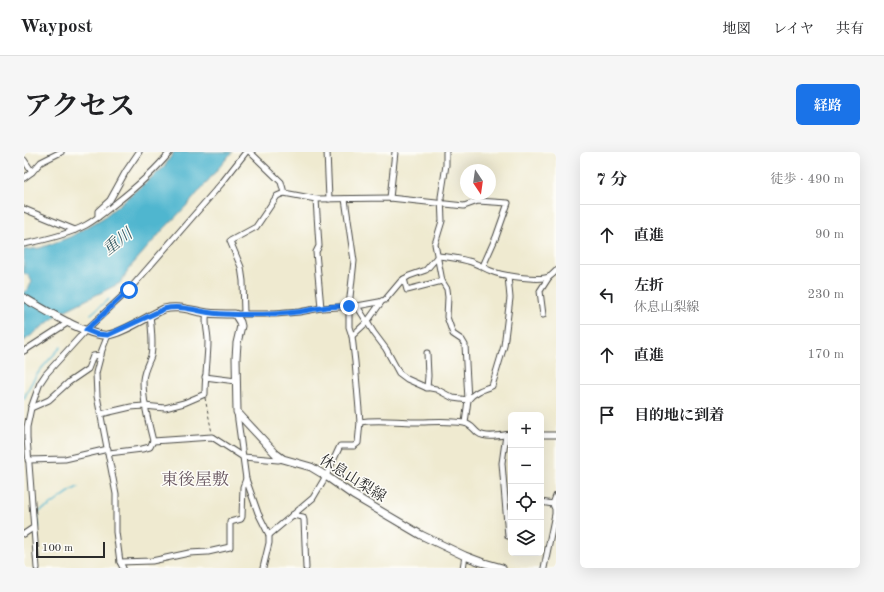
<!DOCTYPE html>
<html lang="ja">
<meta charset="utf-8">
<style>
body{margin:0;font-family:"Old Standard TT","Noto Serif JP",serif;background:#f6f6f6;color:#202124}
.controls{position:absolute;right:12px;bottom:12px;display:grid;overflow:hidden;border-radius:6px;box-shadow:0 4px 16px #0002}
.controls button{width:36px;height:36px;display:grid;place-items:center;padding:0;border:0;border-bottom:1px solid #e0e0e0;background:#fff;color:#202124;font:20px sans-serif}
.compass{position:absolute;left:436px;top:12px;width:36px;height:36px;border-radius:50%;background:#fff;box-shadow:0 4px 16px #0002;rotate:167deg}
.scale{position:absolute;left:12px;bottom:10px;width:69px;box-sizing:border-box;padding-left:4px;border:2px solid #2b2b2b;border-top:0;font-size:11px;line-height:14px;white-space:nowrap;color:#2b2b2b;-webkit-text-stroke:3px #fdfcf7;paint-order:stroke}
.stop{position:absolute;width:12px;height:12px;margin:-9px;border:3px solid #1a73e8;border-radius:50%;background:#fff}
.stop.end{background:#1a73e8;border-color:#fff;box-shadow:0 1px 4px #0008}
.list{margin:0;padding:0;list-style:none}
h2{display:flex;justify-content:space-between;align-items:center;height:52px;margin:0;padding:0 16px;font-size:17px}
h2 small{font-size:13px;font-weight:400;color:#757577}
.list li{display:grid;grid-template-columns:26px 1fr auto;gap:12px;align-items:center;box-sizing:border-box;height:60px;padding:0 16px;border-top:1px solid #e0e0e0}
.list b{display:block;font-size:15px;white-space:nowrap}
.list p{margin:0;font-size:13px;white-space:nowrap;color:#757577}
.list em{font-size:13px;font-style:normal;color:#757577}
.icon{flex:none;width:22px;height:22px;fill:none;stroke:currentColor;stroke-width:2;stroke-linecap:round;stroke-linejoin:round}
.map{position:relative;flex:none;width:532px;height:416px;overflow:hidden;border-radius:6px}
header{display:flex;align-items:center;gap:24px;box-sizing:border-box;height:56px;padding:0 20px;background:#fff;border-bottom:1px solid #e0e0e0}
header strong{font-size:19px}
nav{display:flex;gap:22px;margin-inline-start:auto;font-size:14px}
.intro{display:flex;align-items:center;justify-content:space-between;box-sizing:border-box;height:96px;padding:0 24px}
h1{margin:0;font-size:28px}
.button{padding:10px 18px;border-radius:6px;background:#1a73e8;color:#fff;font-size:14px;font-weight:700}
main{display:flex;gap:24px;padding:0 24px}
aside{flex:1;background:#fff;border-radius:6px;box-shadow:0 4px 16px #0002}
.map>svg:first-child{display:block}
.water{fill:#50b6cf;stroke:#3e707d}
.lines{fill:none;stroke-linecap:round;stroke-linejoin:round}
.stream{stroke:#50b6cf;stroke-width:1.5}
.minor-casing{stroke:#484844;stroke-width:7}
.major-casing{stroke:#484844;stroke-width:9}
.path{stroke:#484844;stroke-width:1;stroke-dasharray:3 3;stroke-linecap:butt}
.minor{stroke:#fff;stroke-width:5}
.major{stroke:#fff;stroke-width:7}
.route{stroke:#1a73e8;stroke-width:5}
.labels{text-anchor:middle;stroke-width:3;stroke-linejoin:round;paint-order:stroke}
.street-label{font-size:15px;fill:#2b2b2b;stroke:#fdfcf7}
.water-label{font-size:16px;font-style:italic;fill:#385c64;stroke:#fdfcf7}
.quarter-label{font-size:17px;fill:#685660;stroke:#fdfcf7}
</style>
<header>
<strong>Waypost</strong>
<nav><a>地図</a><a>レイヤ</a><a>共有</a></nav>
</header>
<div class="intro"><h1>アクセス</h1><a class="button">経路</a></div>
<main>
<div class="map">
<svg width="532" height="416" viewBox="0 0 532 416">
<rect width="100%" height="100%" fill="#fdfcf7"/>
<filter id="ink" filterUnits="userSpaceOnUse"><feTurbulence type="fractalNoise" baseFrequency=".025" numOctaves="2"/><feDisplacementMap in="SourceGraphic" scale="8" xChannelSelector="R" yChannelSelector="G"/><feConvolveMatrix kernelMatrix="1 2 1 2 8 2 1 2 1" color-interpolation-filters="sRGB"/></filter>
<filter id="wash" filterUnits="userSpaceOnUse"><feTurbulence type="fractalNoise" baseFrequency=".012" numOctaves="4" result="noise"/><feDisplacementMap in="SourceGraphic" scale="16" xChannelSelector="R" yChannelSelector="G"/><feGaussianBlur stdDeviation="0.9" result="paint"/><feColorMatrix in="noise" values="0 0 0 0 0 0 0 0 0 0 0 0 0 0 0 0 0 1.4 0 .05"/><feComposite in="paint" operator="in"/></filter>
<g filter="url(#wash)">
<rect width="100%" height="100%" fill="#efead0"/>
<path class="water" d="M150,0H208L167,49L137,80L108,113L96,131L36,161L0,189V140L3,138L8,130L5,124L0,121V98L16,96L46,85L79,66L139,16Z"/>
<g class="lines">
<g class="stream">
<path d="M67,162L85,147"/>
<path d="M0,247C8,225 21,212 37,195"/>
<path d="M13,376L15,375C15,371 13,365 14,362C16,357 24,356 27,353C36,347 43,340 54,335"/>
</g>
</g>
</g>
<g filter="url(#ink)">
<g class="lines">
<defs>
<g id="minor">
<path d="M226,0L257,30L260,41L292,47L366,46L440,54L454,49L484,51L472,85L459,114"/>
<path d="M303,0L305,47"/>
<path d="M422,0V13L417,45L418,69L411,92L418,129L423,137L424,145L423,165L429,182L438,188L441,193L444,248L441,271"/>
<path d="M0,8L8,20"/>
<path d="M0,26L8,20L17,10L37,0"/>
<path d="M366,46L371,0"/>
<path d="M292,47L295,94L292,100L297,156"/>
<path d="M0,57L51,78"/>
<path d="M74,65V59L86,48L102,19L115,0"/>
<path d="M0,92C21,88 43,83 62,73C73,67 82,59 92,51C111,36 130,20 146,0"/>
<path d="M414,104C424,105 434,106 444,109C453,111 459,116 467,119C478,124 514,129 525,125C527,124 530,121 532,119"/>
<path d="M380,127L383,138L418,129"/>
<path d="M333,154L350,181L362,197L375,221L383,227L401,235L412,237L429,246L444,248C450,240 459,237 468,234L480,194L486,146L484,124"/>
<path d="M220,161L219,129L217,115L206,89L232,75L253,44L260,41"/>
<path d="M211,162H251L275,160L297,156L333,154L355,150L361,148L377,129L385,124L402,118L414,104"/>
<path d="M519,163L516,139L525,125"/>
<path d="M84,183L78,198L72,221L73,244L92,342V380L96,410L99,416"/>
<path d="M328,184L343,170L358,149"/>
<path d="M0,199L45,170"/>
<path d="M181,225L212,229"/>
<path d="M403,236L404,224L403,201"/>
<path d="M7,256L25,248L45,230L64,217L69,204L77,203"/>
<path d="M213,261L222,327L234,361L245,383V391L239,416"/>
<path d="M77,262L107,255L120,254L141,256L160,251L181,242C181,224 184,206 184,189C184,179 180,170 183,161"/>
<path d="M336,270C354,267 372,270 391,270C407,270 423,268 440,271C447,272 449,277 454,281C462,287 478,283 487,282"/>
<path d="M482,283L478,311L484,384"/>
<path d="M517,283H532"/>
<path d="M129,289L188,285L219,305L254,308L259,307"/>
<path d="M85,301L118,297L126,295L129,289C124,269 119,249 119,228C120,218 124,212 127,204C129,195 127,172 126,163"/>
<path d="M4,308L41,307L84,297"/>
<path d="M517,350L529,352"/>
<path d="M268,363L279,365L280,368L282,416"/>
<path d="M0,382L9,376"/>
<path d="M245,383L289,346L302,324L316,294H330L334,291L336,270L331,210L328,184L325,175V154L330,109L321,47"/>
<path d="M96,410L128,409L165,401L184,400L206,395V370L217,367L218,365L219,335L222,327"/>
<path d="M13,416L3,286V275L7,256L16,231L22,222L62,178L105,138L197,32L222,0"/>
<path d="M439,416L441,404"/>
<path d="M520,416L531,362V357L529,352L532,344"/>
</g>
<path id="major" d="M0,146C18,156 65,186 84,183C97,182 126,163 140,157C155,153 168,159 183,161C192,162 202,162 211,162L216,170L217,174L213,191L212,206L213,260L252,302L259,307L287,315L302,324L329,343L397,383L441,404L457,410L478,416"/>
</defs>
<use href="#minor" class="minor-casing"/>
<use href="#major" class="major-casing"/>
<path class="path" d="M181,246L188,281"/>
<use href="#minor" class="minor"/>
<use href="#major" class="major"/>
</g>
</g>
<g class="lines" filter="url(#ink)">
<path class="route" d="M105,138L62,178L72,182L84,183L140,157C160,152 179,162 200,162C224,163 249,163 273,160C281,159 289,157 297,156C306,154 316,154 325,154"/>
</g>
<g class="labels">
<g class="street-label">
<text transform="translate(329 326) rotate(32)" y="5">休息山梨線</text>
</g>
<g class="water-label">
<text transform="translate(93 89) rotate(-38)" y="6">重川</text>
</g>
<g class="quarter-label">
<text x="171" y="333">東後屋敷</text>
</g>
</g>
</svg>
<div class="controls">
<button>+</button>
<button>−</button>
<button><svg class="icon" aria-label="locate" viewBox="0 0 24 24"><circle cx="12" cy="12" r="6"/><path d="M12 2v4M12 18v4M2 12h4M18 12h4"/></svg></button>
<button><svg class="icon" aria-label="layers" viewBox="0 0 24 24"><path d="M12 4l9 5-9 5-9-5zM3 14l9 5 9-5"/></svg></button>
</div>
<svg class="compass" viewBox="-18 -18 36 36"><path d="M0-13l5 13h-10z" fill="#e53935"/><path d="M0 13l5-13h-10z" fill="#757577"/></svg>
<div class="scale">100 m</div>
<div class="stop" style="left:105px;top:138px"></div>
<div class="stop end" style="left:325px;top:154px"></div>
</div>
<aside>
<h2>7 分<small>徒歩 · 490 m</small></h2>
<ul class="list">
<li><svg class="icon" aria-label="ahead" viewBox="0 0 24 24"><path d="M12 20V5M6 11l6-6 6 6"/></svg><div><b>直進</b></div><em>90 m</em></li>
<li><svg class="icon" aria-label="left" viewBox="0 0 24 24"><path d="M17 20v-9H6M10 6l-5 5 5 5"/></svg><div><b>左折</b><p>休息山梨線</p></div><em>230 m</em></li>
<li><svg class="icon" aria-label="ahead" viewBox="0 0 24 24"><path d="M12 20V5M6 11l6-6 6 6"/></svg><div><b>直進</b></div><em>170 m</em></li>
<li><svg class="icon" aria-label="arrive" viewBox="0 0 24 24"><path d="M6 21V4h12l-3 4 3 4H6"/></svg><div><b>目的地に到着</b></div></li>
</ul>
</aside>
</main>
